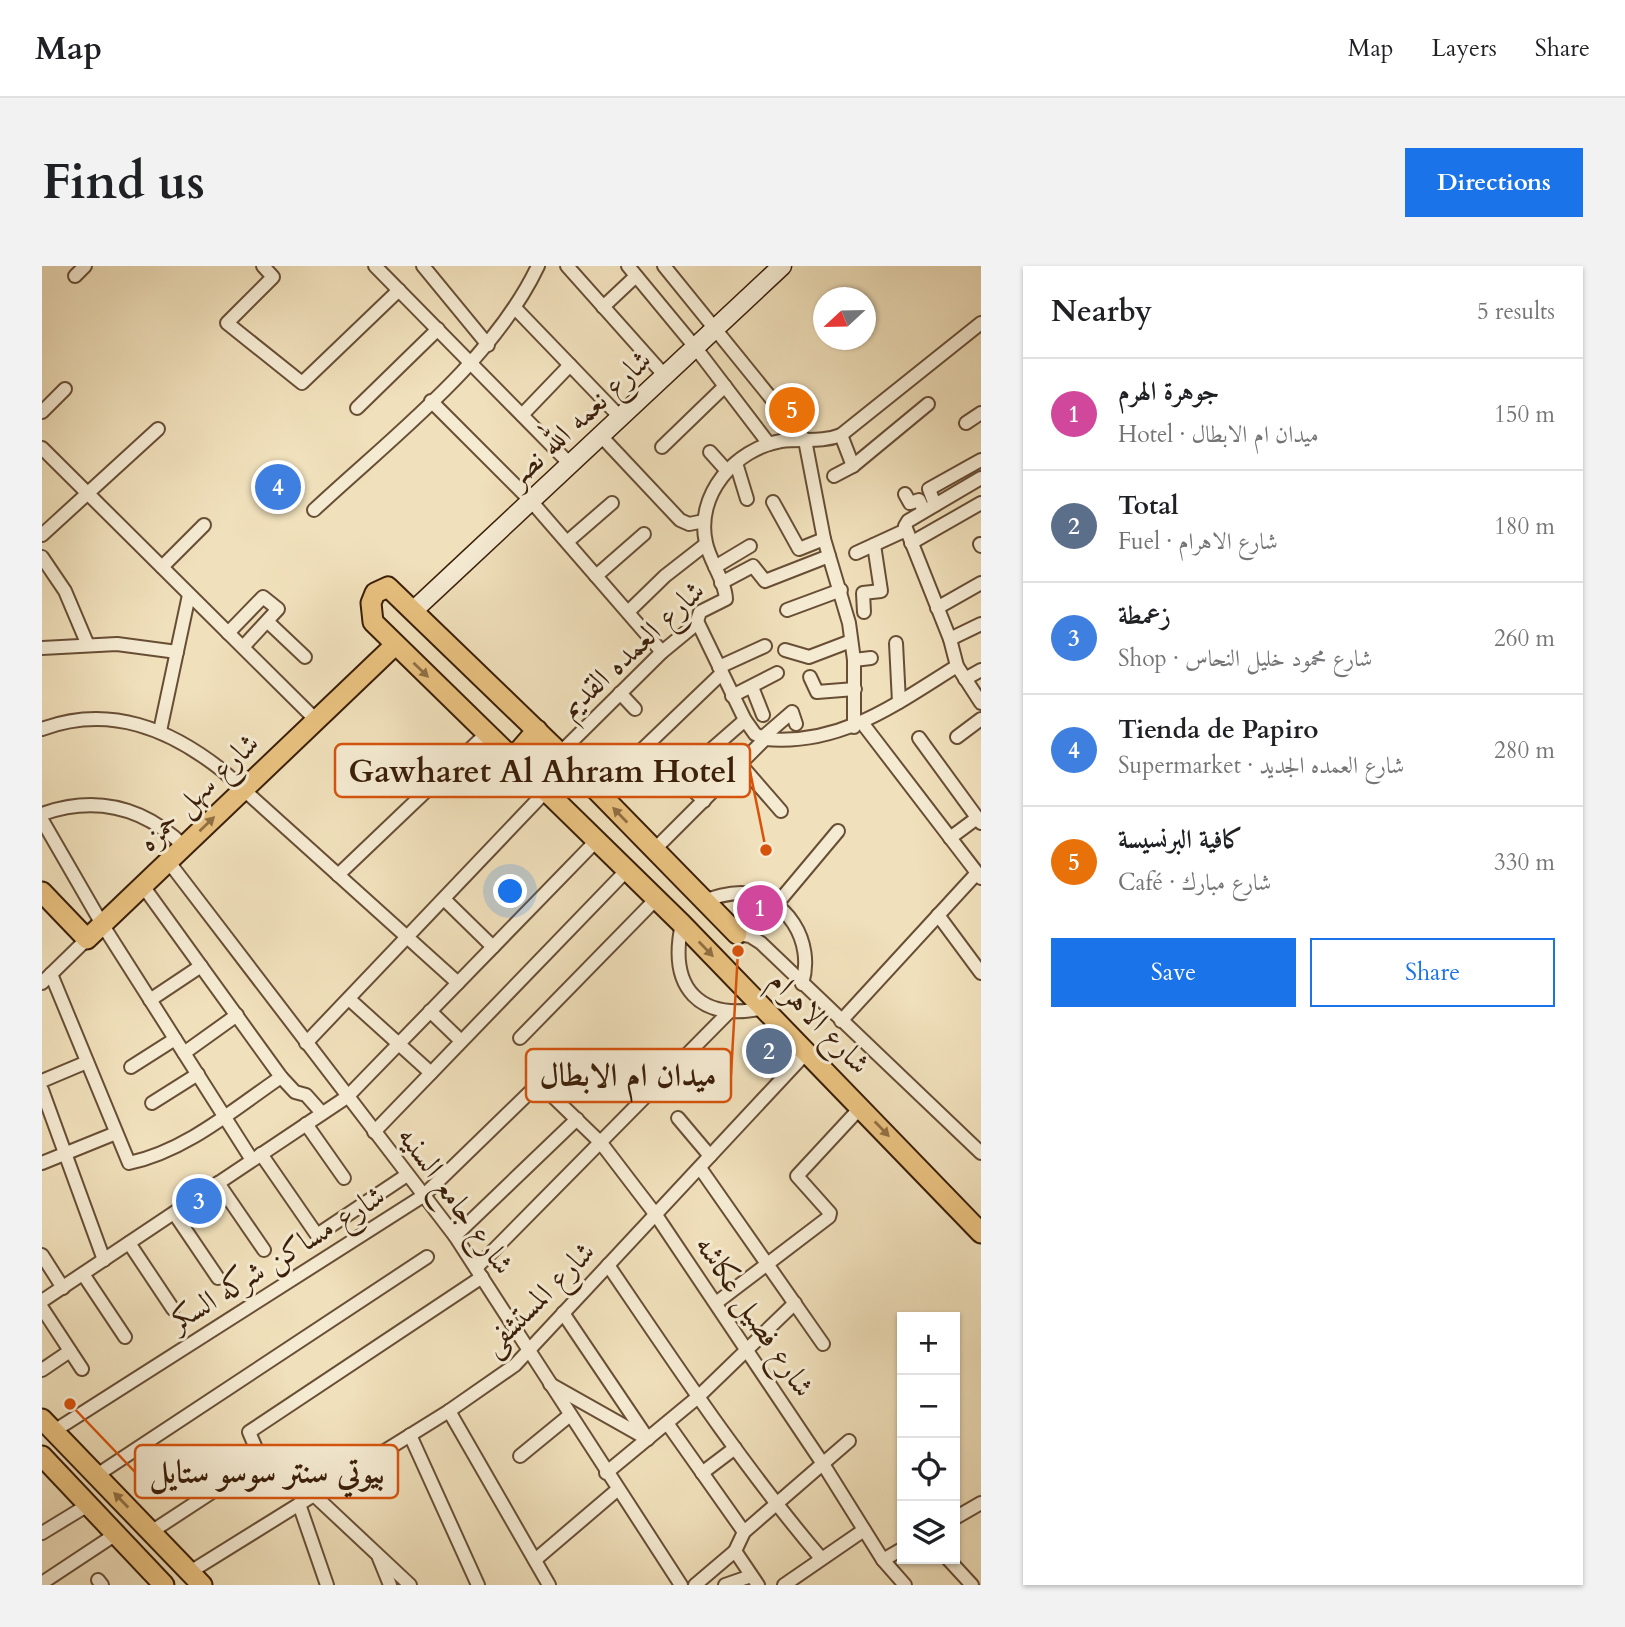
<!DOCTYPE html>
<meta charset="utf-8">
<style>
body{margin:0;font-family:Cardo,Amiri,serif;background:#f2f2f2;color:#202124}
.controls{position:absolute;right:21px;bottom:21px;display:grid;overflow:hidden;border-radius:0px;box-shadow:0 2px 5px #0004}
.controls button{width:63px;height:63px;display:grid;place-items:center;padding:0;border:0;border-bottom:2px solid #e0e0e0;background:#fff;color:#202124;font:35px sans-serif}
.compass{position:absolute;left:771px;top:21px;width:63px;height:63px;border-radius:50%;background:#fff;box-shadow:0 2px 5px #0004;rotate:248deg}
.you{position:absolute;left:469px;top:626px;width:24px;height:24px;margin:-18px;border:5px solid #fff;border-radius:50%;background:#1a73e8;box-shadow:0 0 0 10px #1a73e833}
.badge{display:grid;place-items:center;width:46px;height:46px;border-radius:50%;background:#1a73e8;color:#fff;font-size:23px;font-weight:700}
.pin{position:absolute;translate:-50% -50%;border:4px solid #fff;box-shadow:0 2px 7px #0006}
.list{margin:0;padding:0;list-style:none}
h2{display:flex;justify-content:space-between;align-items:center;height:91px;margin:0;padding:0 28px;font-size:30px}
h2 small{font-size:23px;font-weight:400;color:#757577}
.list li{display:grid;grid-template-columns:46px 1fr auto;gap:21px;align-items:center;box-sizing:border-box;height:112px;padding:0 28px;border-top:2px solid #e0e0e0}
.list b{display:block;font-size:26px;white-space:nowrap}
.list p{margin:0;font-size:23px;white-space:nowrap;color:#757577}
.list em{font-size:23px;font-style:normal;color:#757577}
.actions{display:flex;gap:14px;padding:21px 28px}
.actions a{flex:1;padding:16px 0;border:2px solid #1a73e8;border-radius:0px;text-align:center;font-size:24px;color:#1a73e8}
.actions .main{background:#1a73e8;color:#fff}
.icon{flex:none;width:38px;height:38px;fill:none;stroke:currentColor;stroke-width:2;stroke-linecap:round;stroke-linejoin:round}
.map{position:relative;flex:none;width:939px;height:1319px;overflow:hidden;border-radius:0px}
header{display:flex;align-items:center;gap:42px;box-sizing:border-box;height:98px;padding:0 35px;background:#fff;border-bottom:2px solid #e0e0e0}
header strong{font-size:33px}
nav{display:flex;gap:38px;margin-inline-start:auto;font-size:24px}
.intro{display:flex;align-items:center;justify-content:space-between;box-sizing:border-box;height:168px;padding:0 42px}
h1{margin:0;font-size:49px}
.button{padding:18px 32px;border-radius:0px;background:#1a73e8;color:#fff;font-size:24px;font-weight:700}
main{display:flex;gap:42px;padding:0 42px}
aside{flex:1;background:#fff;border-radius:0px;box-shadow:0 2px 5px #0004}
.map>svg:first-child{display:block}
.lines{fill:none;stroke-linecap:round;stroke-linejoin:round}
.street-casing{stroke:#684e35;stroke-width:16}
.secondary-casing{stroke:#3a1e08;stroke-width:21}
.primary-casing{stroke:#3a1e08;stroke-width:23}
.street{stroke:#f5ebd3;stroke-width:12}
.secondary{stroke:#f5ebd3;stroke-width:18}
.primary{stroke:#e8c07e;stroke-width:19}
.oneway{fill:#916f43}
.labels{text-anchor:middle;stroke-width:6;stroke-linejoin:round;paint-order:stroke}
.street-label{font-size:30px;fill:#3a1e08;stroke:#f5ebd3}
.leader{fill:none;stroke:#d7530c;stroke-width:2.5}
.callout-dot{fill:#d7530c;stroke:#f5ebd3;stroke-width:2.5}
.callout{fill:#f5ebd3;stroke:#d7530c;stroke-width:2.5}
.callout-label{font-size:32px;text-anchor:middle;font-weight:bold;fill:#3a1e08}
</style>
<header>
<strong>Map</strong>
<nav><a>Map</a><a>Layers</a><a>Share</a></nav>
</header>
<div class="intro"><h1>Find us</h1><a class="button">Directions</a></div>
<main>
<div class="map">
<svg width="939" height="1319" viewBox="0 0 939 1319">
<rect width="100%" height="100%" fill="#f0e0bb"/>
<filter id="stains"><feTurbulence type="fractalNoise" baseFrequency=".00286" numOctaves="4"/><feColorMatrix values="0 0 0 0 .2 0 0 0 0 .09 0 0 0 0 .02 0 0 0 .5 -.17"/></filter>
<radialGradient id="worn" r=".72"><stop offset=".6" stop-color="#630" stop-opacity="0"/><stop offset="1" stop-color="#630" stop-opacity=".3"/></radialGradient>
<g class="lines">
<defs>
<g id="street">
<path d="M221,0L231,11L185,57L260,117L357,24"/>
<path d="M333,0L528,198"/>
<path d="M381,0L446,79"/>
<path d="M525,0L623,110"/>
<path d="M586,0L653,81L727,178"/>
<path d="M622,0L763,174L782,273L807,357L812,394V461"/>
<path d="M33,10L43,0"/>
<path d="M561,41L594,10"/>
<path d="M474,43L578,151"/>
<path d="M389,135L489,235L620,386"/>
<path d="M315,142L396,63"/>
<path d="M0,146L23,123"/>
<path d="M480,149L528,99"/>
<path d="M924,157L939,147"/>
<path d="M799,169L811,200"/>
<path d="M559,170L638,254L647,258L662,255"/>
<path d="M620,181L683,120"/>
<path d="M0,182L274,454"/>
<path d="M668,186L685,205"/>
<path d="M694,197L705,233"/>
<path d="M792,210L811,200L886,138"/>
<path d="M939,212L866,255L863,260L908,373L915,400L939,437"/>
<path d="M863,228L868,237L877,234L882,245"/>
<path d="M731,236L757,283L782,273"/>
<path d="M893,239L887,223L939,194"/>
<path d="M272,244C349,172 451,95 496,0"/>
<path d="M0,269L116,163"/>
<path d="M525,276L570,237"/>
<path d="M869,277L939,237"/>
<path d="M938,278L939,280"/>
<path d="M814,287L864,264"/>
<path d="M0,291L23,325L45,377"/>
<path d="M120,301L162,259"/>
<path d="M673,301L708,280"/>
<path d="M554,310L602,268"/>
<path d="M679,317L711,300L723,315L787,290"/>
<path d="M895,342L939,317"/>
<path d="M745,344L799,324"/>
<path d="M586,346L623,310L664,278"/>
<path d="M822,346L821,327L839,325L832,279"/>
<path d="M655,355L703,454L713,468L723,473"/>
<path d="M226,356L263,391"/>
<path d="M186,367L221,331L236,343L201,381"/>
<path d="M908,373L939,358"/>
<path d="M854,377L857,436"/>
<path d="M0,382L75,378L135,386"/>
<path d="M743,384L767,391L809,375"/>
<path d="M812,394L829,392"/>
<path d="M677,401L723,380"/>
<path d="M768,411L775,426L813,423"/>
<path d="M923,413L939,404"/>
<path d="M710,421L721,449"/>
<path d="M578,427L593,443"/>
<path d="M690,430L735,407"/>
<path d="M821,458L939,612"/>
<path d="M0,463C68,438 128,463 181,505L416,717"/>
<path d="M118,465L147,329"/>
<path d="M915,471L939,453"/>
<path d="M720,472L750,446L754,458"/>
<path d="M877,472L939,557"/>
<path d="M518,487L620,386L654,358L658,346L684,333C683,314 668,296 664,277C653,229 693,183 739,175C760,172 779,177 799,169L939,57"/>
<path d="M663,489L703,454"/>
<path d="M624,497L662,535"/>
<path d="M699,499L739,545"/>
<path d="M556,526L680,407"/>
<path d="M0,548C54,529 101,541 142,580"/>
<path d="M0,554L60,658L210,894"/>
<path d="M908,572L935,552"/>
<path d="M612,584L723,473C799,480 854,438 915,400"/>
<path d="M126,595L413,970L639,1319"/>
<path d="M296,609L445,467"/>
<path d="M101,620L239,811L253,826L264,829L280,847"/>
<path d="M403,634L451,681"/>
<path d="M661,635C673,631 685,627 699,627C745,629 773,676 760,718"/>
<path d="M734,639L796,565"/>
<path d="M896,649L939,707"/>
<path d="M640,658C626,722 657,756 722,742"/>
<path d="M695,668L708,670L719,677L939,887"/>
<path d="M9,708L87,897C144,885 192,843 239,811"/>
<path d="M0,717L45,673"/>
<path d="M307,733L389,807"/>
<path d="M108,734L159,700"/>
<path d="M388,745L419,775"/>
<path d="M799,755L935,607"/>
<path d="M478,772L614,633"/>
<path d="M264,777L504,525"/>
<path d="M142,787L195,749"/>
<path d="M89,801L133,773"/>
<path d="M0,815L45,796"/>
<path d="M0,824L62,994"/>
<path d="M110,837L156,808"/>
<path d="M636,852L668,890"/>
<path d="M264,858L302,912"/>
<path d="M332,866L585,604"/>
<path d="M219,888L275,969L365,909"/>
<path d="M0,897L74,867"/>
<path d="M658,902L781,1078"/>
<path d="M176,917L222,984"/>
<path d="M132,947L176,1012"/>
<path d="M413,970L535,853"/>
<path d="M87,977L131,1043"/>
<path d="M0,989L21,1022"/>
<path d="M566,999C634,1099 700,1199 778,1291"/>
<path d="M434,1002L687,746"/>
<path d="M41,1008L83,1071"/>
<path d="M0,1035L305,831L555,574"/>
<path d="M674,1037L787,951L788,947L755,910L819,841"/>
<path d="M0,1042L40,1103"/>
<path d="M521,1047L606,1173"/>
<path d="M0,1104L28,1085"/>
<path d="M508,1118L602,1171"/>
<path d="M407,1145L507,1319"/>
<path d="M625,1157L702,1266"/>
<path d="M12,1165L381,930L490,824L501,821L559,877L614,949L781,1198L841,1294L863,1319"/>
<path d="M368,1169L436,1319"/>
<path d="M478,1190L528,1149"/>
<path d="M564,1207L656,1131L753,1037"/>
<path d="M660,1207L693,1182"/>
<path d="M55,1209L385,991"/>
<path d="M272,1229L368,1319"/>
<path d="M257,1238L285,1319"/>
<path d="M913,1252L939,1237"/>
<path d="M109,1266L219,1194L207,1166L440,1011"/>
<path d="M0,1267L46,1239"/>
<path d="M693,1285L716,1319"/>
<path d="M337,1292L348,1319"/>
<path d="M906,1293L930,1319"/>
<path d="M493,1294L575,1224"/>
<path d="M841,1294L860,1283"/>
<path d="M148,1306L407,1145L473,1099L765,786"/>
<path d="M56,1314L60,1319"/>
<path d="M0,1317L74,1268"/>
<path d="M653,1319L693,1285L702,1266L807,1175"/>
<path d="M683,1319L709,1310"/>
<path d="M742,1319L822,1264"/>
</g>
<path id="secondary" d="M371,345L740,0"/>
<g id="primary">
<path d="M470,493L495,464"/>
<path d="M0,626L45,673L353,379"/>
<path d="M695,668L518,487L346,321L333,327L329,337L331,356L640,658L939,967"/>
<path d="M0,1153L160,1319"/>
<path d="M0,1190L122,1319"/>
</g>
</defs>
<use href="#street" class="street-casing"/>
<use href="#secondary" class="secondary-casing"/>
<use href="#primary" class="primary-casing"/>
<use href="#street" class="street"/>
<use href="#secondary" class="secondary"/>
<use href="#primary" class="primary"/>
</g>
<defs><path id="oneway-solid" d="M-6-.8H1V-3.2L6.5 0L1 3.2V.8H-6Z" transform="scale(1.75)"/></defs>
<g class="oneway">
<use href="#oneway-solid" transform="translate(379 404) rotate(44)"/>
<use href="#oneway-solid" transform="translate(578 549) rotate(-134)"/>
<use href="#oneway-solid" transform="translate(165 558) rotate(-44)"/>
<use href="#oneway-solid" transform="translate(664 683) rotate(46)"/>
<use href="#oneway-solid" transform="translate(840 863) rotate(46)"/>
<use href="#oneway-solid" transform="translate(79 1234) rotate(-134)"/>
</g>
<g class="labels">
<g class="street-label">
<text transform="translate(537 152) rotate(-43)" y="10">شارع نعمه الله نصر</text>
<text transform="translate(590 383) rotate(-43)" y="10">شارع العمده القديم</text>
<text transform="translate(156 526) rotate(-44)" y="10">شارع سهل حمزه</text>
<text transform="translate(778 756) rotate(46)" y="10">شارع الاهرام</text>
<text transform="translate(414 934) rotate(54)" y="10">شارع جامع السنيه</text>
<text transform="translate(235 992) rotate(-32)" y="10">شارع مساكن شركه السكر</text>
<text transform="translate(496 1032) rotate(-45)" y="10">شارع المستشفى</text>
<text transform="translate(713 1050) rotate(56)" y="10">شارع فصيل عكاشه</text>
</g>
</g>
<path class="leader" d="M724 584L708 505M696 685L689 809M28 1138L93 1206"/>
<g class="callout-dot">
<circle cx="724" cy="584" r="7"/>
<circle cx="696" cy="685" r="7"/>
<circle cx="28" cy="1138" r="7"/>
</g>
<g class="callout">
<rect x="293" y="478" width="415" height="53" rx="7"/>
<rect x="484" y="783" width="205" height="53" rx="7"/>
<rect x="93" y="1179" width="263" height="53" rx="7"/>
</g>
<g class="callout-label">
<text x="500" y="516">Gawharet Al Ahram Hotel</text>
<text x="586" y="820">ميدان ام الابطال</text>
<text x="225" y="1217">بيوتي سنتر سوسو ستايل</text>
</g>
<rect width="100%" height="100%" filter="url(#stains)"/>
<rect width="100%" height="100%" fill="url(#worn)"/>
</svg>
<div class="controls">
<button>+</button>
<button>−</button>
<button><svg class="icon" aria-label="locate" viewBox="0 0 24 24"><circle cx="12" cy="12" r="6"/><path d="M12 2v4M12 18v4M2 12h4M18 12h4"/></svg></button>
<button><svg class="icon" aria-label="layers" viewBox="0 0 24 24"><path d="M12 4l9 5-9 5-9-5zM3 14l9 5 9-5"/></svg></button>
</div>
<svg class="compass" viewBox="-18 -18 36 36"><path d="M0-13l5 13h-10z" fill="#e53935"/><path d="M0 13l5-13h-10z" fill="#757577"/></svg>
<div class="you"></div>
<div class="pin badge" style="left:718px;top:642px;background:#d1479c">1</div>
<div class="pin badge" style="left:727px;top:785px;background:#5c6f8a">2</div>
<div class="pin badge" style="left:157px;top:935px;background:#3f7fe0">3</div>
<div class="pin badge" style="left:236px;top:221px;background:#3f7fe0">4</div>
<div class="pin badge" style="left:750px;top:144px;background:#e8710a">5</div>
</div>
<aside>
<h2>Nearby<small>5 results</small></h2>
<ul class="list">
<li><span class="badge" style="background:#d1479c">1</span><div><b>جوهرة الهرم</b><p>Hotel · ميدان ام الابطال</p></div><em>150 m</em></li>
<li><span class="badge" style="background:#5c6f8a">2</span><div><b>Total</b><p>Fuel · شارع الاهرام</p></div><em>180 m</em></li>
<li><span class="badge" style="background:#3f7fe0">3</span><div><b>زعمطة</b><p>Shop · شارع محمود خليل النحاس</p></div><em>260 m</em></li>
<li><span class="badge" style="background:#3f7fe0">4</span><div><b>Tienda de Papiro</b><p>Supermarket · شارع العمده الجديد</p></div><em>280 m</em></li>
<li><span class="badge" style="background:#e8710a">5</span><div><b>كافية البرنسيسة</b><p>Café · شارع مبارك</p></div><em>330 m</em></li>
</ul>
<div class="actions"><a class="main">Save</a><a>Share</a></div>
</aside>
</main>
